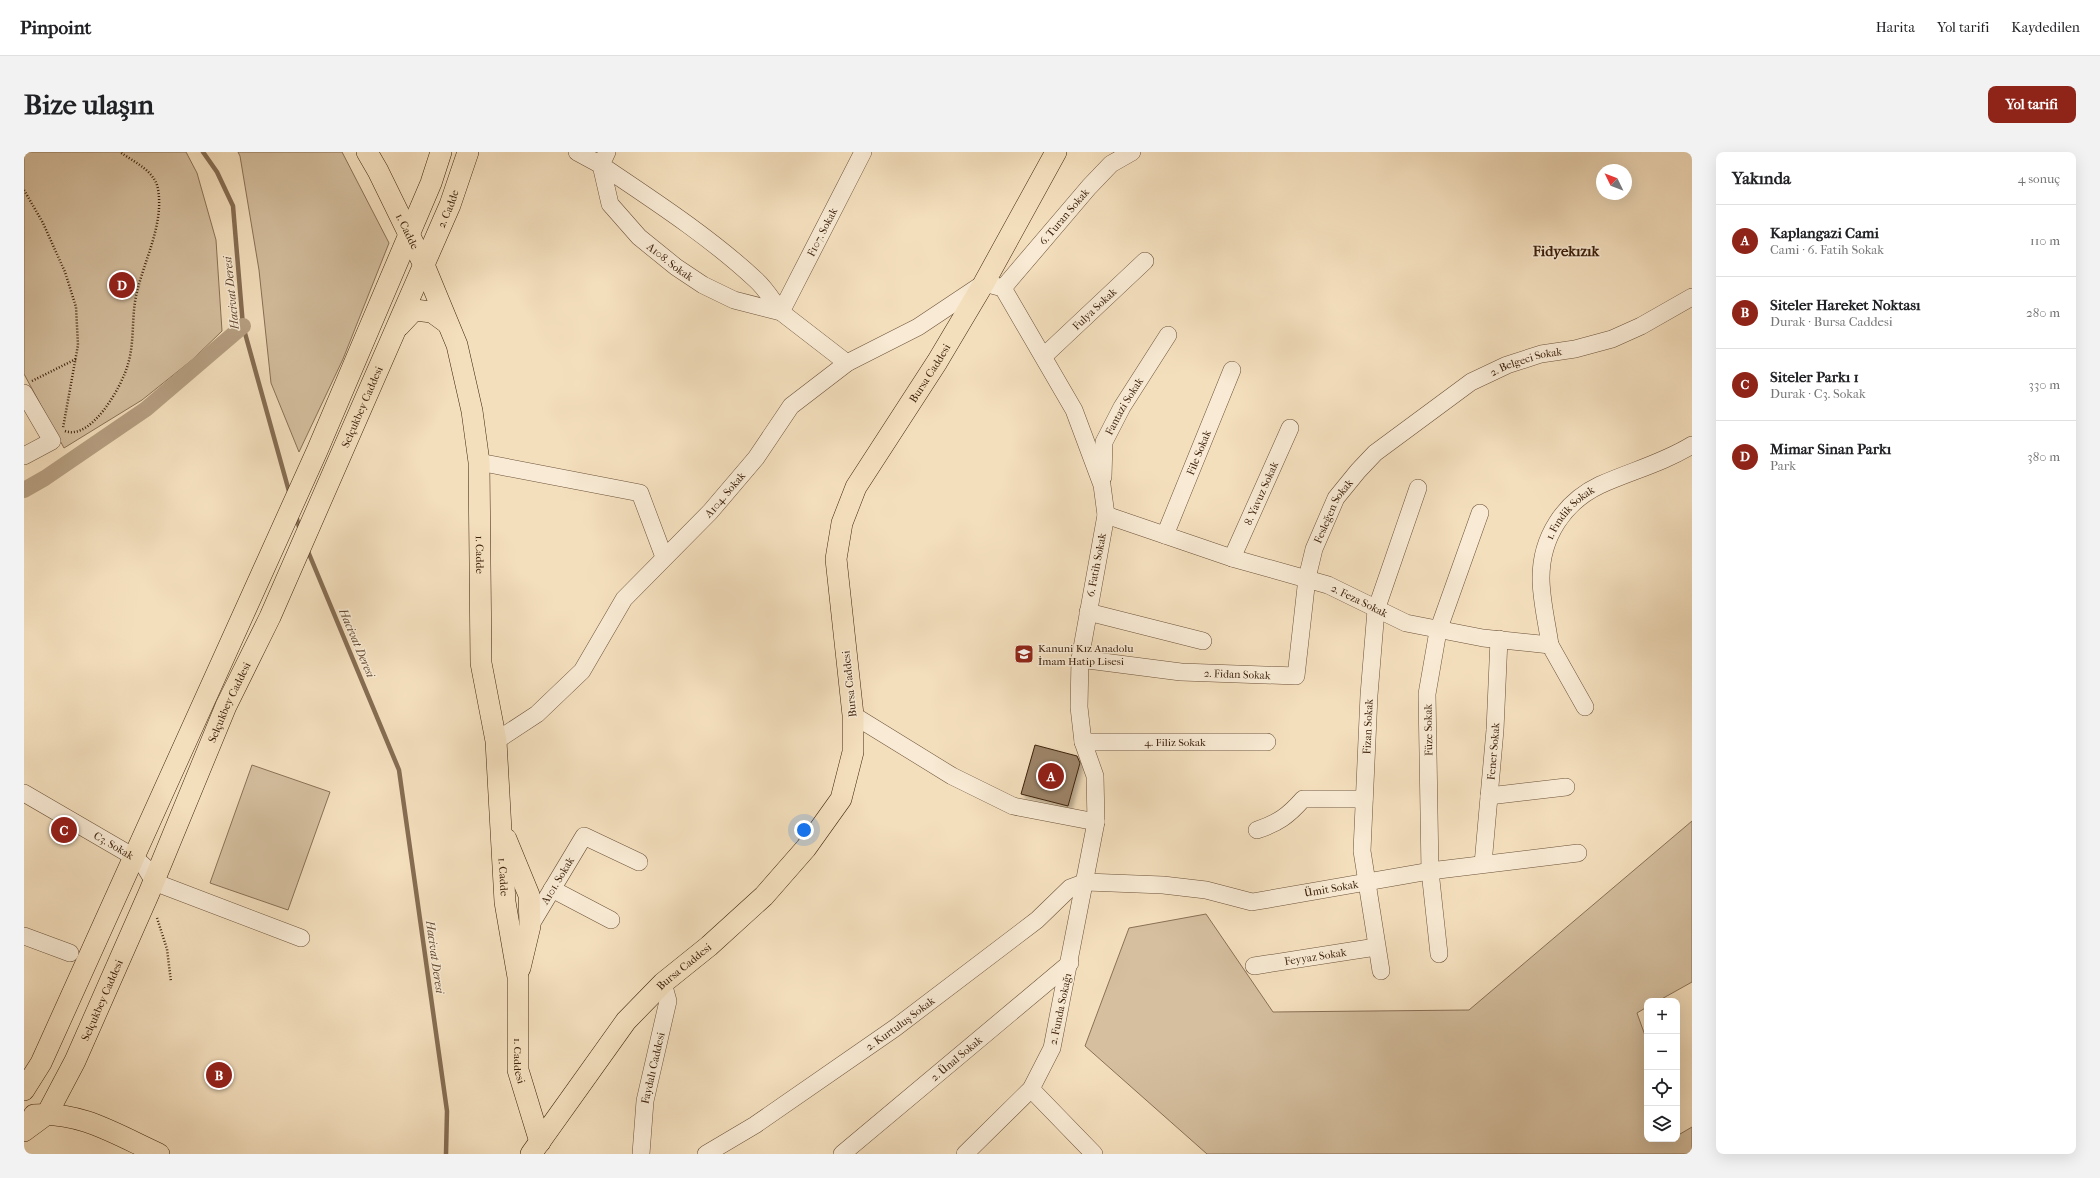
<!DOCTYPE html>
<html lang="tr">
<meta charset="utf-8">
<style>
body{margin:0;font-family:"IM FELL French Canon",serif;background:#f2f2f2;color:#202124}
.controls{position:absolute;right:12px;bottom:12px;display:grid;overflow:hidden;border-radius:8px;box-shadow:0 4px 16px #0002}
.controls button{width:36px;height:36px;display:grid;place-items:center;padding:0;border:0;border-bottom:1px solid #e0e0e0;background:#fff;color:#202124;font:20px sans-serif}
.compass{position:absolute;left:1572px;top:12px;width:36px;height:36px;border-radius:50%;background:#fff;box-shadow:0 4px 16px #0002;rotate:313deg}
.you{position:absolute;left:780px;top:678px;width:14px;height:14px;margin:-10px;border:3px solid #fff;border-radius:50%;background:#1a73e8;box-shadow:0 0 0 6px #1a73e833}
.badge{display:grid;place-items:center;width:26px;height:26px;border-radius:50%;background:#8f2418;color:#fff;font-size:13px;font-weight:700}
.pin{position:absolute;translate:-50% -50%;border:2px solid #fff;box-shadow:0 1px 4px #0006}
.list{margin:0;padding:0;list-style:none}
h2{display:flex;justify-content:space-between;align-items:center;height:52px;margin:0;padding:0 16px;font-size:17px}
h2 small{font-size:13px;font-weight:400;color:#757577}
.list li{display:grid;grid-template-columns:26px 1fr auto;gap:12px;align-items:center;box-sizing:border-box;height:72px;padding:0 16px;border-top:1px solid #e0e0e0}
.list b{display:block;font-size:15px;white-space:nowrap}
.list p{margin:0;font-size:13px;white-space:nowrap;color:#757577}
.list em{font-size:13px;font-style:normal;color:#757577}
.icon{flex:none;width:22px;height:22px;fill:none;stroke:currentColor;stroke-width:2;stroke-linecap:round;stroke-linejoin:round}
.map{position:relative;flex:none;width:1668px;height:1002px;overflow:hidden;border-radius:8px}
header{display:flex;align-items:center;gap:24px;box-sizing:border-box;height:56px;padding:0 20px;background:#fff;border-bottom:1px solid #e0e0e0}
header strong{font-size:19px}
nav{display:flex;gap:22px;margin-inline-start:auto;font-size:14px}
.intro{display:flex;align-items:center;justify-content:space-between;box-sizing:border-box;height:96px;padding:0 24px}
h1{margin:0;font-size:28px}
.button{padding:10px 18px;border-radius:8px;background:#8f2418;color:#fff;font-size:14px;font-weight:700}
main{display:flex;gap:24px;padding:0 24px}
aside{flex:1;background:#fff;border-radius:8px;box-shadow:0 4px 16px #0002}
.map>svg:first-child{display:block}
.green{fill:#d5bf9f;stroke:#8a7056}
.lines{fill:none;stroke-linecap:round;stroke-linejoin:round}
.stream{stroke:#866d52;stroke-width:4.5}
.canal{stroke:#b69f81;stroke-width:16}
.building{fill:#9d8468;stroke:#3e220c;filter:url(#shadow)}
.minor-casing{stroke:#6c5138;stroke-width:18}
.major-casing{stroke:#3e220c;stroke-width:22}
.path{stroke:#3e220c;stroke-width:2.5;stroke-dasharray:1 2;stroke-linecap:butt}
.minor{stroke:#f8ead4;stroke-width:17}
.major{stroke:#f4dfbd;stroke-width:21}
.labels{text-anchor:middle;stroke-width:3;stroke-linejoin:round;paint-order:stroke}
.street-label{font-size:11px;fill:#3e220c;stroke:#f8ead4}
.poi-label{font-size:11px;fill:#3e220c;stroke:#f8ead4;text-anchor:start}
.water-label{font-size:12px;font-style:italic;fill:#62482f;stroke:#f8ead4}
.district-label{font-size:15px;font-weight:bold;fill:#3e220c;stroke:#f8ead4}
</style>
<header>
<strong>Pinpoint</strong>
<nav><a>Harita</a><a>Yol tarifi</a><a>Kaydedilen</a></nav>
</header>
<div class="intro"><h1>Bize ulaşın</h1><a class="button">Yol tarifi</a></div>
<main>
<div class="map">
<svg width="1668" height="1002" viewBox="0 0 1668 1002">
<defs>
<filter id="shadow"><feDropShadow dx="3.5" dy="3.5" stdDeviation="2" flood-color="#0004"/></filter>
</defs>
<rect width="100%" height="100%" fill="#f4dfbd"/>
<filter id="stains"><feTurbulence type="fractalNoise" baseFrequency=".005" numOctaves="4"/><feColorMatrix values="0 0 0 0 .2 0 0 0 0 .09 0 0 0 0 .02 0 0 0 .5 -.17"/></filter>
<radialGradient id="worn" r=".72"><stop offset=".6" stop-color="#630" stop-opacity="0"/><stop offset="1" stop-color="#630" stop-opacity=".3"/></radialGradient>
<g class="green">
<path d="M0,0H162L173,21L192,88L198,179L168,208L118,248L40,296L0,222Z"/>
<path d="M214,0H318L365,91L319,207L275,300L247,231L235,118L216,4Z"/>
<path d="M228,613L306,640L264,758L186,731Z"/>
<path d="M1668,669V830L1634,849H1623V855L1613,861L1623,889V987H1653V973L1656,982L1668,975V1002H1183L1061,894L1105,776L1182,762L1249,860L1445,858Z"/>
</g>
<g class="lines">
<g class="stream">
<path d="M179,0L193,20L209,54L219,174L266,343"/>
<path d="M272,363L276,379"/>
<path d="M283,397L375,618L423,959L422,1002"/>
</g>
<path class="canal" d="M0,338L21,326L122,257L219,174"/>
</g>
<path class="building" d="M1011,593L1053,604L1056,611L1044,654L997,642Z"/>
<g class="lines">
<defs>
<g id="minor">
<path id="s1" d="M553,0L577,13L586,52L615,85L652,115L679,133L710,148L757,160L823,211"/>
<path id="s2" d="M583,0L577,13C629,48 686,85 732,128C742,137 749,149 757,160L839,0"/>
<path id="s3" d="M979,136L1065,35L1087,12L1108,0"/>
<path id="s4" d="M1020,204L1121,109"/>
<path d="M0,241L28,289L0,304"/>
<path d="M455,310L616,341L640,405"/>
<path id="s5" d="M1079,325L1080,290L1098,255L1144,183"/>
<path id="s6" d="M1082,363L1208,406L1304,433L1382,471L1459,486L1526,493L1561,555"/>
<path id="s7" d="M1141,383L1208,218"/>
<path id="s8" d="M1208,406L1266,276"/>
<path d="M1064,460L1179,489"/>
<path id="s9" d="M1526,493C1523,471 1517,448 1517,426C1517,385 1540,350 1576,333C1607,319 1639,311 1668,293"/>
<path id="s10" d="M1056,507L1157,520L1272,524L1283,426L1290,397L1312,346L1334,319L1351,301L1447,230L1483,213L1517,202L1551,197L1588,187L1617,174L1668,145"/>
<path d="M829,563L928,624L989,654L1072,670"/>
<path id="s11" d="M472,589L513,562L558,519L600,447L686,360L732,306L767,254L823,211L894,175L960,131L979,136L1050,258L1078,333L1082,363L1056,507L1055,555L1059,590L1071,624L1072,670L1028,896L1007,937L941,1002"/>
<path id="s12" d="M1059,590H1243"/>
<path id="s13" d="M0,641L110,705L121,715L130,730L277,786"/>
<path d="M1465,644L1542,635"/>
<path d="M1233,678C1254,671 1264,664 1279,647H1340"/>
<path id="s14" d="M1459,712L1471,578L1475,487"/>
<path d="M528,737L587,768"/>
<path id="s15" d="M506,774L560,684L615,710"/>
<path d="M0,784L46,801"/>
<path d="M1415,802L1406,719L1403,542L1414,479L1456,361"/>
<path id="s16" d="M1230,814L1352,795"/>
<path id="s17" d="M1357,819L1338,699L1345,543L1352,458L1394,336"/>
<path d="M1007,937L1070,1002"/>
<path id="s18" d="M617,1002L621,949L644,849L639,831"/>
<path id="s19" d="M682,1002L731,973L871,876L1013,768L1046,736L1062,730L1139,733L1182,738L1228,750L1406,719L1554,701"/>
<path id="s20" d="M818,1002L1046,811"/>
</g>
<g id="major">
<path id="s21" d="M343,0L354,19L400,113L433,193L448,259L455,310L457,511L472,589L481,750L494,825V918L516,990"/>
<path d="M375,174L390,158L408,160L423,171"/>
<path d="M482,687L505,743L506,774L496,816"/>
<path d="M0,938L17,911L293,299L407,31L417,0"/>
<path d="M10,963C55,958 95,984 135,1002"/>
<path id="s22" d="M0,979L23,962L51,909L125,741L202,554L246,465L426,53L444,0"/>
<path id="s23" d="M507,1002L602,869L639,831L685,794L740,744L782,696L817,647L829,600V563L812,407L818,371L832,335L913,210L960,131L1032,0"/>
</g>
</defs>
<use href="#minor" class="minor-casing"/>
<use href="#major" class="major-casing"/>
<g class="path">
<path d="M0,38L19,71L41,120L52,155L54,193L39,276"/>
<path d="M8,229L52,207"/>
<path d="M41,279C68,289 99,232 104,212C111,189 107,163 113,140C121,106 140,72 134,37C131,19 110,10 96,0"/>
<path d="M133,766L143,797L147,830"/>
</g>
<use href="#minor" class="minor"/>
<use href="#major" class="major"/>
</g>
<defs>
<symbol id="school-square" viewBox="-11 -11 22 22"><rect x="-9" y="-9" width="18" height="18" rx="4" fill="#8f2418" stroke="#f8ead4"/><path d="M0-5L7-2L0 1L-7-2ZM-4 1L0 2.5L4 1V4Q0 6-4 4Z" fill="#fff"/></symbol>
</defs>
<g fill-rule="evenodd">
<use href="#school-square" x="989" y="491" width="22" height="22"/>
</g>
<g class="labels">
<g class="street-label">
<text dy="4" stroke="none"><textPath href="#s22" startOffset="1019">2. Cadde</textPath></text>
<text dy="4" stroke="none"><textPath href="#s3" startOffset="94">6. Turan Sokak</textPath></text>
<text dy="4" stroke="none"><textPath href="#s21" startOffset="89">1. Cadde</textPath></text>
<text dy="4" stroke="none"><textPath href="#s2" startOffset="338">F107. Sokak</textPath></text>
<text dy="4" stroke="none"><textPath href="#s1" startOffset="151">A108. Sokak</textPath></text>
<text dy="4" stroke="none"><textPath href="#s4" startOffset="69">Fulya Sokak</textPath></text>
<text dy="4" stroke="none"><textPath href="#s10" startOffset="639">2. Belgeci Sokak</textPath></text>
<text dy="4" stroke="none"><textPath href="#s23" startOffset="927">Bursa Caddesi</textPath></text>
<text dy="4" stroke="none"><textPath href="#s5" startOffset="76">Fantazi Sokak</textPath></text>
<text dy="4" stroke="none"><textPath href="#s22" startOffset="803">Selçukbey Caddesi</textPath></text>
<text dy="4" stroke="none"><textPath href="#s7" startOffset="89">File Sokak</textPath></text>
<text dy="4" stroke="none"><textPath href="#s8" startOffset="71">8. Yavuz Sokak</textPath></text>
<text dy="4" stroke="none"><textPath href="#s11" startOffset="340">A104. Sokak</textPath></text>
<text dy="4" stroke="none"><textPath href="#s10" startOffset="388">Fesleğen Sokak</textPath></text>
<text dy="4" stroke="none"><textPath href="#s9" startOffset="142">1. Fındik Sokak</textPath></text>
<text dy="4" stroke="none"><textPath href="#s21" startOffset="425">1. Cadde</textPath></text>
<text transform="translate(1072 413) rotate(-79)" y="4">6. Fatih Sokak</text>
<text dy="4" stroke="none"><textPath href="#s6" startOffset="268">2. Feza Sokak</textPath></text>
<text dy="4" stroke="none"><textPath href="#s10" startOffset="158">2. Fidan Sokak</textPath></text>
<text transform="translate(825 532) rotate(-96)" y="4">Bursa Caddesi</text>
<text dy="4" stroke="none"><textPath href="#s22" startOffset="479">Selçukbey Caddesi</textPath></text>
<text dy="4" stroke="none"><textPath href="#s17" startOffset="246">Fizan Sokak</textPath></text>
<text transform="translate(1404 578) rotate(-91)" y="4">Füze Sokak</text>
<text dy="4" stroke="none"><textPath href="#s12" startOffset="92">4. Filiz Sokak</textPath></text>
<text dy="4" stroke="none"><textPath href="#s14" startOffset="113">Fener Sokak</textPath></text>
<text dy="4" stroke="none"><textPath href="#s13" startOffset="104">C3. Sokak</textPath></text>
<text dy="4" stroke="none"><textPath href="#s21" startOffset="749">1. Cadde</textPath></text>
<text dy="4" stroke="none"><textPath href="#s15" startOffset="53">A101. Sokak</textPath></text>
<text dy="4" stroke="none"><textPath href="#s19" startOffset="717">Ümit Sokak</textPath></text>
<text dy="4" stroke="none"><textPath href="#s16" startOffset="62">Feyyaz Sokak</textPath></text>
<text dy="4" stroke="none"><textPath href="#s23" startOffset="243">Bursa Caddesi</textPath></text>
<text dy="4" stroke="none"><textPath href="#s22" startOffset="155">Selçukbey Caddesi</textPath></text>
<text transform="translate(1036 857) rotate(-78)" y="4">2. Funda Sokağı</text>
<text dy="4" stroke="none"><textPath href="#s19" startOffset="234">2. Kurtuluş Sokak</textPath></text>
<text dy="4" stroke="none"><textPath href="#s20" startOffset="149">2. Ünal Sokak</textPath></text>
<text dy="4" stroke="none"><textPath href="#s21" startOffset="934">1. Caddesi</textPath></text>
<text dy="4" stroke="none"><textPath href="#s18" startOffset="87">Faydalı Caddesi</textPath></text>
</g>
<g class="poi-label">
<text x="1014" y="500">Kanuni Kız Anadolu<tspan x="1014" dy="13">İmam Hatip Lisesi</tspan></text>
</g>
<g class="water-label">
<text transform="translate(207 141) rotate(-96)" y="4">Hacivat Deresi</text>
<text transform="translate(333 491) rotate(67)" y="4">Hacivat Deresi</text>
<text transform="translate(411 805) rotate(82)" y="4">Hacivat Deresi</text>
</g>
<g class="district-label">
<text x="1542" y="104">Fidyekızık</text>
</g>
</g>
<rect width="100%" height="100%" filter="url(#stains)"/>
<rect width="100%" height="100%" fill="url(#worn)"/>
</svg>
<div class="controls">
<button>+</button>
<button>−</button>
<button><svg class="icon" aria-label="locate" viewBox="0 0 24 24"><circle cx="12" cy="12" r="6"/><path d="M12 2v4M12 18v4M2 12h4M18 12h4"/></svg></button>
<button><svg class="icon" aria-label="layers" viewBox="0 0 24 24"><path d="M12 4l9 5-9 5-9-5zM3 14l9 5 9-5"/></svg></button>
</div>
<svg class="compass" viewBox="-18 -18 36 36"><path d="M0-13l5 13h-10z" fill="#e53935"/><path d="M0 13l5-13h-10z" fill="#757577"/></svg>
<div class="you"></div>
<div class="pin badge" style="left:1027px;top:624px">A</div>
<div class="pin badge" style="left:195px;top:923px">B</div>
<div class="pin badge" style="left:40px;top:678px">C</div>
<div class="pin badge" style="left:98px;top:133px">D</div>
</div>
<aside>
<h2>Yakında<small>4 sonuç</small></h2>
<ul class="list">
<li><span class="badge">A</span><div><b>Kaplangazi Cami</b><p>Cami · 6. Fatih Sokak</p></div><em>110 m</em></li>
<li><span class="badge">B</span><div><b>Siteler Hareket Noktası</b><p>Durak · Bursa Caddesi</p></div><em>280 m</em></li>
<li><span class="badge">C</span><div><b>Siteler Parkı 1</b><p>Durak · C3. Sokak</p></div><em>330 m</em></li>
<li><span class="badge">D</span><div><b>Mimar Sinan Parkı</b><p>Park</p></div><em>380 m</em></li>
</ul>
</aside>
</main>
